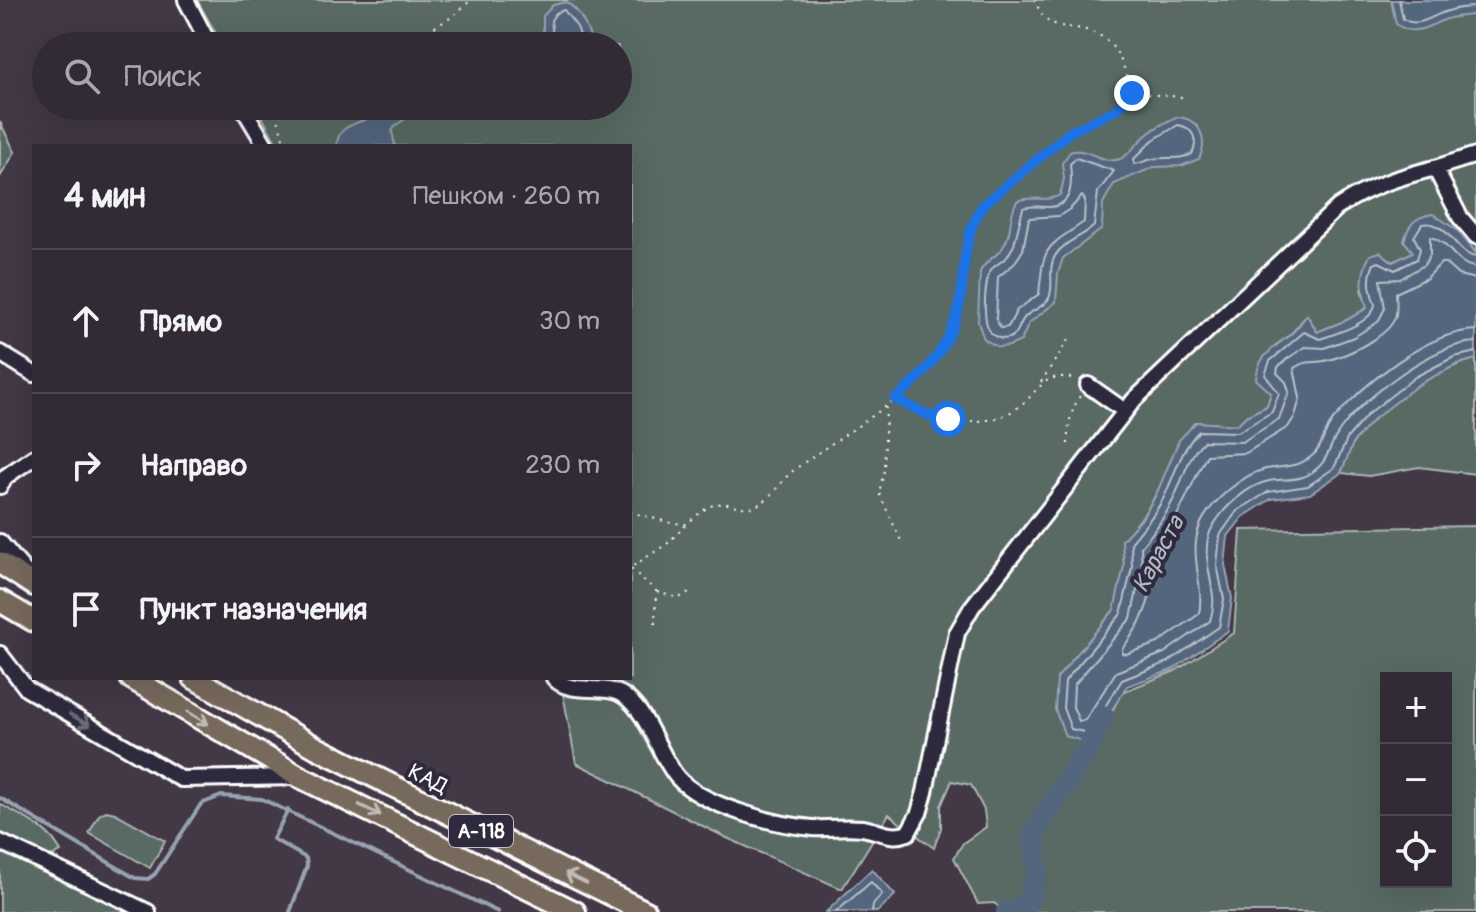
<!DOCTYPE html>
<html lang="ru">
<meta charset="utf-8">
<style>
body{margin:0;font-family:Pangolin,sans-serif;background:#3d3640;color:#f1f3f6}
.controls{position:absolute;right:24px;bottom:24px;display:grid;overflow:hidden;border-radius:0px;box-shadow:0 8px 32px #0002}
.controls button{width:72px;height:72px;display:grid;place-items:center;padding:0;border:0;border-bottom:2px solid #4d464f;background:#322a34;color:#f1f3f6;font:40px sans-serif}
.stop{position:absolute;width:24px;height:24px;margin:-18px;border:6px solid #1a73e8;border-radius:50%;background:#fff}
.stop.end{background:#1a73e8;border-color:#fff;box-shadow:0 2px 8px #0008}
.list{margin:0;padding:0;list-style:none}
h2{display:flex;justify-content:space-between;align-items:center;height:104px;margin:0;padding:0 32px;font-size:34px}
h2 small{font-size:26px;font-weight:400;color:#a8a7ac}
.list li{display:grid;grid-template-columns:52px 1fr auto;gap:24px;align-items:center;box-sizing:border-box;height:144px;padding:0 32px;border-top:2px solid #4d464f}
.list b{display:block;font-size:30px;white-space:nowrap}
.list em{font-size:26px;font-style:normal;color:#a8a7ac}
.icon{flex:none;width:44px;height:44px;fill:none;stroke:currentColor;stroke-width:2;stroke-linecap:round;stroke-linejoin:round}
.map{position:relative;flex:none;width:1476px;height:912px;overflow:hidden}
.search{position:absolute;background:#322a34;box-shadow:0 8px 32px #0002;left:32px;top:32px;width:600px;height:88px;display:flex;align-items:center;gap:20px;box-sizing:border-box;padding:0 28px;border-radius:44px;color:#a8a7ac;font-size:30px}
.panel{position:absolute;background:#322a34;box-shadow:0 8px 32px #0002;left:32px;top:144px;width:600px;height:536px;border-radius:0px}
.map>svg:first-child{display:block}
.green{fill:#586b64;stroke:#acb5b2;stroke-width:2;fill-rule:evenodd}
.water{fill:#52667d;stroke:#97a3b1;stroke-width:2}
.lines{fill:none;stroke-linecap:round;stroke-linejoin:round}
.shore{stroke:#bac2cb;stroke-width:2}
.stream{stroke:#97a3b1;stroke-width:4}
.river{stroke:#52667d;stroke-width:22}
.minor-casing{stroke:#fff;stroke-width:20}
.highway-casing{stroke:#fff;stroke-width:26}
.path{stroke:#fff;stroke-width:2;stroke-dasharray:2 6;stroke-linecap:butt}
.minor{stroke:#2f2a3d;stroke-width:14}
.highway{stroke:#77695c;stroke-width:20}
.oneway{stroke:#c2bcb6}
.oneway2{stroke:#6d6a77}
.route{stroke:#1a73e8;stroke-width:10}
.labels{text-anchor:middle;stroke-width:8;stroke-linejoin:round;paint-order:stroke}
.shield{fill:#2f2a3d;stroke:#c1bfc5;stroke-width:2}
.shield-label{font-size:20px;font-weight:bold;fill:#fff}
.street-label{font-size:22px;fill:#fff;stroke:#2f2a3d}
.water-label{font-size:24px;font-style:italic;fill:#b1bac4;stroke:#2f2a3d}
</style>
<div class="map">
<svg width="1476" height="912" viewBox="0 0 1476 912">
<rect width="100%" height="100%" fill="#423846"/>
<filter id="ink" filterUnits="userSpaceOnUse"><feTurbulence type="fractalNoise" baseFrequency=".0125" numOctaves="2"/><feDisplacementMap in="SourceGraphic" scale="16" xChannelSelector="R" yChannelSelector="G"/><feConvolveMatrix kernelMatrix="1 2 1 2 8 2 1 2 1" color-interpolation-filters="sRGB"/></filter>
<g filter="url(#ink)">
<g class="green">
<path d="M197,0H1476V253L1457,230L1393,262L1380,252L1361,290L1368,307L1347,320L1317,332L1307,315L1291,334L1276,345L1271,393L1267,406L1246,416L1237,425L1195,422C1174,447 1171,467 1156,494C1147,512 1136,526 1122,540L1124,566L1119,595L1114,610L1088,642L1065,736L1097,741L1122,692L1175,671L1234,633L1241,530L1476,526V912H1005L994,903L978,904L954,858L963,843L986,827L984,810L971,785L952,781L941,806V828L934,848L916,835L906,823L902,825L889,814L842,889L727,838L576,763L560,678H630V146H278L256,106H618V46H223ZM1386,678H1446V882H1386Z"/>
<path d="M0,122L15,152L0,177Z"/>
<path d="M1476,359V474L1419,467L1369,476L1341,473C1346,462 1349,448 1356,439C1383,404 1434,370 1476,359Z"/>
<path d="M0,804C22,817 50,827 61,852L48,858L0,837Z"/>
<path d="M106,811L115,813L165,841L150,868L89,833L99,815Z"/>
<path d="M0,846L132,912H0Z"/>
</g>
<g class="water">
<path d="M1391,0H1476V14C1468,16 1459,16 1450,18C1431,23 1416,39 1396,24Z"/>
<path d="M566,2C581,10 588,30 593,46H547L543,30V16L553,5Z"/>
<path d="M384,106H413V114L396,125L392,131L395,146H337C337,118 372,126 384,106Z"/>
<path d="M1176,117C1199,118 1209,138 1199,159L1181,166L1154,167L1114,184L1103,203L1102,229L1063,258L1058,274L1056,302L1029,323L1021,341L1009,346L998,347L984,339L978,322L980,272C985,260 997,257 1003,247C1013,233 1008,216 1017,201C1031,195 1047,203 1060,195L1064,179L1062,163L1070,152C1088,146 1102,165 1120,159C1128,156 1133,148 1139,142C1149,131 1163,123 1176,117Z"/>
<path d="M1433,214L1457,230L1476,253V359L1458,364L1419,384L1373,420L1354,441L1341,473L1310,494L1271,499L1243,517L1228,536L1225,565L1232,598L1228,631L1172,670L1127,686L1091,743L1065,736L1055,709L1057,678L1114,610L1124,566L1122,540L1141,520L1156,495L1179,440L1196,422L1237,425L1246,416L1267,406L1271,393L1256,379C1258,355 1274,348 1290,335C1297,329 1302,321 1307,315L1317,332L1347,320L1367,308C1361,287 1360,275 1370,255L1380,252L1393,262L1413,252L1404,241C1409,223 1415,217 1433,214Z"/>
<path d="M872,869L895,895L877,912H826Z"/>
</g>
<g class="lines">
<g class="shore">
<path d="M1399,0L1403,19C1419,29 1432,15 1448,11C1457,8 1467,7 1476,7"/>
<path d="M554,46L551,20L556,13L564,10L577,27L584,46"/>
<path d="M1178,125C1193,127 1199,141 1192,154C1178,161 1167,156 1153,159C1145,160 1141,164 1134,164V159L1153,140Z"/>
<path d="M1076,158L1114,171L1098,192L1094,226C1083,237 1064,241 1055,256C1047,269 1055,285 1049,298C1045,307 1031,310 1025,317C1020,322 1020,328 1016,333C1007,344 990,338 987,325C983,310 985,285 990,270L1007,257L1014,245L1023,208C1032,205 1040,207 1050,207C1074,205 1072,181 1070,164Z"/>
<path d="M1082,196L1085,200L1084,222C1044,249 1044,245 1039,294L1017,310L1008,327L1001,328L996,320L998,277L1014,264L1023,250L1029,218L1059,216L1070,209Z"/>
<path d="M1476,257C1455,254 1448,219 1422,224L1414,237L1420,249L1417,259L1395,270L1379,262L1374,264C1367,279 1370,290 1375,305C1371,324 1337,333 1320,339L1304,332L1270,361L1265,375L1279,393L1272,412L1238,432L1199,431C1181,449 1175,474 1164,497C1155,515 1143,528 1131,543L1132,567L1121,614L1065,681L1063,708L1071,729L1088,733L1122,680L1168,662L1219,627L1224,599L1217,565L1220,535L1237,511L1268,492L1308,486L1334,468L1348,437L1368,414L1415,377L1454,357L1476,352"/>
<path d="M1476,267C1455,266 1450,241 1430,237V255L1424,265L1400,279L1380,280L1385,308L1378,322L1354,337L1324,348L1305,347L1287,359L1278,367L1277,373L1286,382L1289,392L1279,419L1242,442L1204,441C1187,456 1182,484 1171,504C1163,520 1153,533 1141,547L1142,568L1131,618L1074,685L1073,707L1079,721L1085,720L1116,672L1164,653L1210,621C1212,614 1214,605 1213,597C1211,574 1200,547 1213,526C1224,507 1248,485 1269,481C1280,479 1295,481 1305,476C1331,464 1326,448 1341,429C1366,395 1433,344 1476,342"/>
<path d="M1476,279L1458,275L1445,263H1441L1427,278L1396,293C1396,301 1398,310 1395,318C1387,338 1344,357 1324,361C1309,364 1308,359 1294,368L1300,398L1295,416L1288,427L1246,453L1207,455C1189,488 1178,522 1153,551C1154,593 1148,616 1122,649V653L1126,654L1158,643L1199,614C1205,584 1187,553 1201,523C1211,502 1243,474 1266,469C1283,466 1297,468 1312,456C1323,448 1324,430 1333,420C1363,384 1428,331 1476,330"/>
<path d="M836,912L871,882L882,894L873,905L872,912"/>
</g>
<g class="stream">
<path d="M0,798L135,878L148,879L155,874L201,804L221,796L262,799L498,912"/>
<path d="M288,810L273,839L306,858L307,866L290,912"/>
</g>
<path class="river" d="M1007,912L1026,906L1037,876L1033,835L1091,743L1103,716"/>
<defs>
<g id="minor">
<path d="M186,0L210,46"/>
<path d="M242,106L266,146"/>
<path d="M1476,155L1435,168L1460,217L1476,236"/>
<path d="M0,353L34,374"/>
<path d="M1088,385L1125,411"/>
<path d="M0,486L5,477L34,457"/>
<path d="M0,542L29,576"/>
<path d="M0,654L27,689L181,779L298,777"/>
<path d="M554,678C571,697 604,682 624,696C648,712 659,755 677,777C702,806 776,825 813,828C829,829 845,826 862,828C879,830 890,840 908,833L919,813L925,792L957,633L972,607L1134,400L1338,207C1369,186 1400,177 1435,168"/>
<path d="M0,842L148,912"/>
</g>
<g id="highway">
<path d="M0,563L34,585"/>
<path d="M0,601L34,621"/>
<path d="M131,678L300,777L575,912"/>
<path d="M194,678L317,748L646,912"/>
</g>
</defs>
<use href="#minor" class="minor-casing"/>
<use href="#highway" class="highway-casing"/>
<g class="path">
<path d="M374,46L419,36L452,17L471,0"/>
<path d="M1132,93L1182,97"/>
<path d="M285,146L278,119L286,106"/>
<path d="M1041,382L1071,336"/>
<path d="M895,399C927,418 980,432 1014,410C1040,394 1040,370 1076,379"/>
<path d="M886,407L884,471L879,493L902,543"/>
<path d="M1068,444C1067,427 1071,410 1080,396"/>
<path d="M630,512L671,523L686,524C696,517 706,506 717,504C732,501 743,513 759,504C773,497 781,480 794,470C841,434 913,398 945,346C972,304 955,250 983,205L1070,132L1117,109L1132,93C1126,72 1119,45 1097,34C1070,21 1048,37 1035,0"/>
<path d="M657,592L679,598L689,592"/>
<path d="M655,624L656,591L630,568L667,544L686,525"/>
</g>
<use href="#minor" class="minor"/>
<use href="#highway" class="highway"/>
</g>
<defs><path id="oneway-shaft" d="M-6 0H5M1.5-3L5.5 0L1.5 3" fill="none" stroke-width="1.6" stroke-linecap="round" stroke-linejoin="round" transform="scale(2)"/></defs>
<g class="oneway">
<use href="#oneway-shaft" transform="translate(198 718) rotate(31)"/>
<use href="#oneway-shaft" transform="translate(370 810) rotate(26)"/>
<use href="#oneway-shaft" transform="translate(576 878) rotate(-154)"/>
</g>
<use class="oneway2" href="#oneway-shaft" transform="translate(80 720) rotate(30)"/>
</g>
<g class="lines" filter="url(#ink)">
<path class="route" d="M948,419L930,416L895,399C929,371 955,340 961,295C965,263 964,234 983,205L1070,132L1117,109L1132,93"/>
</g>
<g class="labels">
<rect class="shield" x="449" y="815" width="64" height="32" rx="6"/>
<g class="shield-label">
<text x="481" y="838">А-118</text>
</g>
<g class="street-label">
<text transform="translate(428 778) rotate(27)" y="8">КАД</text>
</g>
<g class="water-label">
<text transform="translate(1158 554) rotate(-62)" y="8">Караста</text>
</g>
</g>
</svg>
<div class="controls">
<button>+</button>
<button>−</button>
<button><svg class="icon" aria-label="locate" viewBox="0 0 24 24"><circle cx="12" cy="12" r="6"/><path d="M12 2v4M12 18v4M2 12h4M18 12h4"/></svg></button>
</div>
<div class="stop" style="left:948px;top:419px"></div>
<div class="stop end" style="left:1132px;top:93px"></div>
<div class="search"><svg class="icon" aria-label="search" viewBox="0 0 24 24"><circle cx="10" cy="10" r="6"/><path d="M15 15l6 6"/></svg>Поиск</div>
<section class="panel">
<h2>4 мин<small>Пешком · 260 m</small></h2>
<ul class="list">
<li><svg class="icon" aria-label="ahead" viewBox="0 0 24 24"><path d="M12 20V5M6 11l6-6 6 6"/></svg><div><b>Прямо</b></div><em>30 m</em></li>
<li><svg class="icon" aria-label="right" viewBox="0 0 24 24"><path d="M7 20v-9h11M14 6l5 5-5 5"/></svg><div><b>Направо</b></div><em>230 m</em></li>
<li><svg class="icon" aria-label="arrive" viewBox="0 0 24 24"><path d="M6 21V4h12l-3 4 3 4H6"/></svg><div><b>Пункт назначения</b></div></li>
</ul>
</section>
</div>
